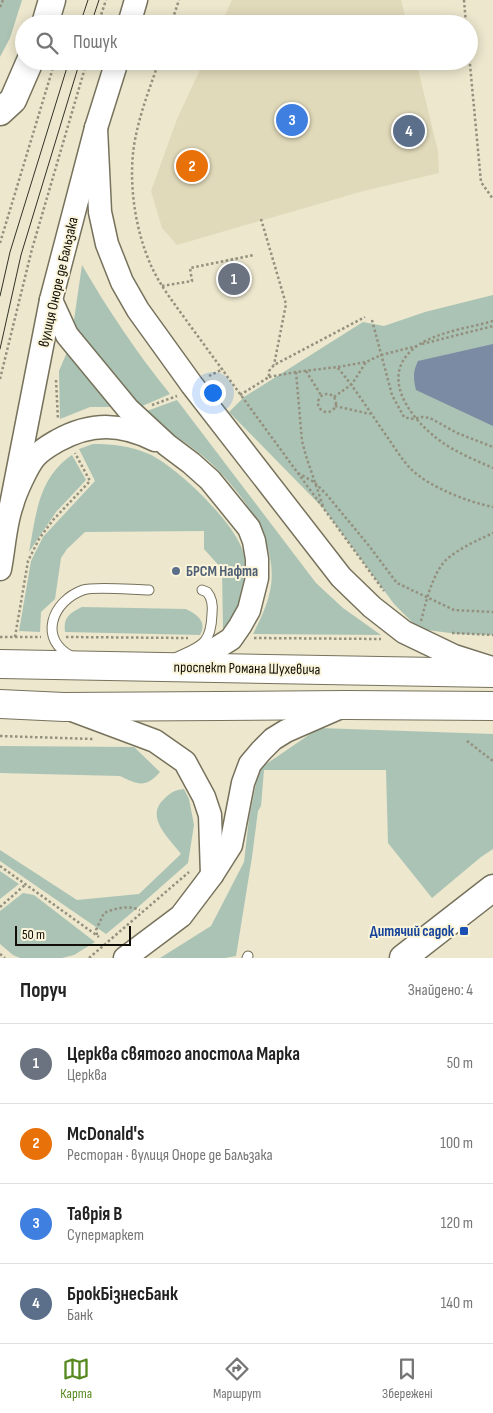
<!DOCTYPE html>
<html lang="uk">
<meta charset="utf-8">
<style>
body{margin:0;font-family:"Sofia Sans Condensed",sans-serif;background:#f6f6f6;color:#222}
.scale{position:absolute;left:15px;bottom:12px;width:116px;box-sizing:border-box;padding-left:5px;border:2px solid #110f07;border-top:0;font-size:14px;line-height:18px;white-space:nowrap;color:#110f07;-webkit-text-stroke:4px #f9f4da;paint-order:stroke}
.you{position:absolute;left:212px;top:392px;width:18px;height:18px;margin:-12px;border:4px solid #fff;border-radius:50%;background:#1a73e8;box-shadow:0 0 0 8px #1a73e833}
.badge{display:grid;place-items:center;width:32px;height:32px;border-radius:50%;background:#568920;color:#fff;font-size:16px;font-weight:700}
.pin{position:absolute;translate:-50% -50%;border:2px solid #fff;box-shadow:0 1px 5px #0006}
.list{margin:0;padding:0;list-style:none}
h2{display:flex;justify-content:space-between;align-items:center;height:65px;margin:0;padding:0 20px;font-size:21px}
h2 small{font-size:16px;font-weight:400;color:#767676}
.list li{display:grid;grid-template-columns:32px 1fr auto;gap:15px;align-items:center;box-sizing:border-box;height:80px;padding:0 20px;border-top:1px solid #e0e0e0}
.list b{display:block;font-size:19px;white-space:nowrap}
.list p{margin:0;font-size:16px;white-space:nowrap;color:#767676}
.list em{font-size:16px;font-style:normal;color:#767676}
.icon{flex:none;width:28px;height:28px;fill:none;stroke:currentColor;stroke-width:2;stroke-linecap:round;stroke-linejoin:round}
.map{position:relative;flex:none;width:493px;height:958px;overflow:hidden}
.search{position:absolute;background:#fff;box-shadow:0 2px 12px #0003;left:15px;right:15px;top:15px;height:55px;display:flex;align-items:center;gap:12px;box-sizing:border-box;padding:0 18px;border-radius:28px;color:#767676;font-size:19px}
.sheet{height:385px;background:#fff}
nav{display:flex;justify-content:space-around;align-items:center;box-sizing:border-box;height:70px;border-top:1px solid #e0e0e0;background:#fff;font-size:14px;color:#767676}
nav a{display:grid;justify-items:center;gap:2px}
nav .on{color:#568920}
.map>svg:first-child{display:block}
.built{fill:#e1daba}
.green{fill:#abc3b5}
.water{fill:#7a8ba3}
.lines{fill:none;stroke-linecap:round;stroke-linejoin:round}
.service-casing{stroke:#77725c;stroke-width:11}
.tertiary-casing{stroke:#77725c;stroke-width:25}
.secondary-casing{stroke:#77725c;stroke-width:29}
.primary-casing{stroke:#77725c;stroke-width:30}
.path{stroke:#94907e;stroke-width:2.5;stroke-dasharray:2.5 2.5;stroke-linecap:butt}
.service{stroke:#fff;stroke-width:9}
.tertiary{stroke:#fff;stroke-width:22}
.secondary{stroke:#fff;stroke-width:26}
.primary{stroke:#fff;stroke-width:28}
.tram{stroke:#353328;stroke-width:1}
.service-dot{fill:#5c6f8a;stroke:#f9f4da;stroke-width:2}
.transit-dot{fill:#1a4fb4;stroke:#f9f4da;stroke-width:2}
.labels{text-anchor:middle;stroke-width:4;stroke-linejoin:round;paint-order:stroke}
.street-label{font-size:15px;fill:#110f07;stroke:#f9f4da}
.service-label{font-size:15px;font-weight:bold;fill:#4e5e75;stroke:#f9f4da;text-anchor:start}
.transit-label{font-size:15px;font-weight:bold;fill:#164399;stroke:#f9f4da;text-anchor:end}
</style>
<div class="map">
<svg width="493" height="958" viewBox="0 0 493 958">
<rect width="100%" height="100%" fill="#ece7cd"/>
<g class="built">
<path d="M232,0H401L407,24H221Z"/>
<path d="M204,61H416L438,151L439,173L360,192L177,245L162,228L151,191L177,119Z"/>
</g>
<g class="green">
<path d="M0,0H22L10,38L0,57Z"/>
<path d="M82,265C108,310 137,353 170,394L140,407L77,329L74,320Z"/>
<path d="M493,295V635L458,634L419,629L394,604L325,510L229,412L244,397L363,322L384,326L425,312Z"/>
<path d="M67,352L112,407H90L60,419L59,371Z"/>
<path d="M177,400L316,583L343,608L381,635L253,634C260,620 267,606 270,591C280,545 245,497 214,466C193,445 166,432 144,412Z"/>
<path d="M93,444C113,444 130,446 149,454C176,466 238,525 244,555C246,569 244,598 237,611C233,617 227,623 223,629L222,569L204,549V531L85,532L67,549L61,558L55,599L41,612L40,632L19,631L31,561L43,537L95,481L79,449Z"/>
<path d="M72,455L86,480L56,512L29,552C36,515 38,478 72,455Z"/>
<path d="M82,607L186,609C198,615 207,622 200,635L65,632C63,617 70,613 82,607Z"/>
<path d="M319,728L493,734V849L481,857L432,898L388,843L386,770H264L261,806L258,811L252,857L236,956L225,958H160L211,926L244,862L249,818L259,769Z"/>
<path d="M0,746L134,747L160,772C146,788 138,785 120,776L0,773Z"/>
<path d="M184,789L189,799L194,825L188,863L129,915L106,934L0,861V850L77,900L139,894L181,854C170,839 144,817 164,799C171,792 175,790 184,789Z"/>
<path d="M0,871L19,884L0,899Z"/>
<path d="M23,893L34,895L95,942L74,955L62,958H20L13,955L0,944V911Z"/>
</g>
<path class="water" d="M493,344V426L416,390C413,378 413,371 418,361Z"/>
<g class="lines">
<defs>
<g id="service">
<path d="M73,657C37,640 52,601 83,590C95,586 135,590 149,590"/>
<path d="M175,658C201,646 211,645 212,614C213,606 212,598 207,592L202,590"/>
<path d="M247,958L248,956"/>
</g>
<g id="tertiary">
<path d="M129,24L136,0"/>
<path d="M96,128L100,212L107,244L122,282L138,310L192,385L341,577L372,607L404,632L454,656L492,668"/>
<path d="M51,300L67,335L128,409L167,445L191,463L210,480L249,528L254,541L257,559V578L249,610L240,626L231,639L188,666"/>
<path d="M11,505L51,300L96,128L117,61"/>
<path d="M0,569C4,549 5,524 12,505C15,493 28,465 35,457C41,450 50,445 57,441C91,422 121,423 155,440"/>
<path d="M72,710L155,741L185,762L204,797L210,815L212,875"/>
<path d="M125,958L181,916L212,875L231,845L243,783L250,764L261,751L273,739L286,731L341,707"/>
</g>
<g id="secondary">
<path d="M45,24L52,0"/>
<path d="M0,112L13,100L30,61"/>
<path d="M403,958L493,888"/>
</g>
<g id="primary">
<path d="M0,664L493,673"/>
<path d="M0,704L64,707L346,705L493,706"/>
</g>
</defs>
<use href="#service" class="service-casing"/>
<use href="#tertiary" class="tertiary-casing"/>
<use href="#secondary" class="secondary-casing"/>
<use href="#primary" class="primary-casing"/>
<g class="path">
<path d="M464,0L466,24"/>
<path d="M0,7L3,0"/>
<path d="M172,20L183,24"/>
<path d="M98,24L106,0"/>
<path d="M171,24L179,0"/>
<path d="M19,44L24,29"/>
<path d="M469,54L481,182L493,199"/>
<path d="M159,61C151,85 141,110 136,135C127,174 134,227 150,263C157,280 168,295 178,309L384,591"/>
<path d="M261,219L286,304L274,365"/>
<path d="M0,243L55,61"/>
<path d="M162,286L192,281L190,268L254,255"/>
<path d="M372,320L392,395L404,417L411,419L423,417L430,418L457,433L493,447"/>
<path d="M493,321C469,328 441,331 420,344C376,372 408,417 439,440C455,452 475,460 493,468"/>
<path d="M422,344L493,326"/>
<path d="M338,367L366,362L381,355L417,346"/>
<path d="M306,371L321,395"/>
<path d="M296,372L302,441L306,456L323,506"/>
<path d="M209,376L223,369"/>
<path d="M269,377L296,372L337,367C356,389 371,414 388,438C395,448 402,460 411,469C429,487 468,502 493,507"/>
<path d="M0,379L32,249L87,61"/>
<path d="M56,380L58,420"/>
<circle cx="327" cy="403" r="9"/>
<path d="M240,395L269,377V371L274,365L365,317"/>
<path d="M334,397L352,384L366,362"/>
<path d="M152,405L177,396"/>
<path d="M335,406L370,414"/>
<path d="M298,473L314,482L327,495L370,547L397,583L454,610L493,612"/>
<path d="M421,621C426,602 430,583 441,566C450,552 478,540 493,533"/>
<path d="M452,633L493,635"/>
<path d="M0,637H41"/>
<path d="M15,637L28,561L39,539L53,520L90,481L75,453"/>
<path d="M66,637L188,638"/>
<path d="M254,638L381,639"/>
<path d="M0,736L93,739"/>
<path d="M467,741L493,761"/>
<path d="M0,866L99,937"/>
<path d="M0,907L26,884"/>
<path d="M97,935L96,930L104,913C116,908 128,905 140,910"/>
<path d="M0,954L5,958"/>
<path d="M89,958L189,872"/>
</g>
<use href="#service" class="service"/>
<use href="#tertiary" class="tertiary"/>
<use href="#secondary" class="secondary"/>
<use href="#primary" class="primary"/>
<g class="tram">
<path d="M80,24L88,0"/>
<path d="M91,24L99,0"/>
<path d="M0,296L10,252L69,61"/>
<path d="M0,349L21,255L80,61"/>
</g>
</g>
<circle class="service-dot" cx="176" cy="571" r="5"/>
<rect class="transit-dot" x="459" y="926" width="10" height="10" rx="2.5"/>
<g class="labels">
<g class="street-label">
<text transform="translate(58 282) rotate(-77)" y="5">вулиця Оноре де Бальзака</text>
<text transform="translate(247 668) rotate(1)" y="5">проспект Романа Шухевича</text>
</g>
<g class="service-label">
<text x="186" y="576">БРСМ Нафта</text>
</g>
<g class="transit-label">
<text x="454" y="936">Дитячий садок</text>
</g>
</g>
</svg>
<div class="scale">50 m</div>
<div class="you"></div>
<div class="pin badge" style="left:234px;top:279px;background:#6b7280">1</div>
<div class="pin badge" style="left:192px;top:166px;background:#e8710a">2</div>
<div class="pin badge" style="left:292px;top:120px;background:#3f7fe0">3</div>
<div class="pin badge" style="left:409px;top:131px;background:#5c6f8a">4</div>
<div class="search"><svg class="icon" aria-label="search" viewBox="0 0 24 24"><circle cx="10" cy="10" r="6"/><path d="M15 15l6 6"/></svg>Пошук</div>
</div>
<section class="sheet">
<h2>Поруч<small>Знайдено: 4</small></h2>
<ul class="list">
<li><span class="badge" style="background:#6b7280">1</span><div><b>Церква святого апостола Марка</b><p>Церква</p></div><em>50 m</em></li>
<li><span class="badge" style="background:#e8710a">2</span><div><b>McDonald's</b><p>Ресторан · вулиця Оноре де Бальзака</p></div><em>100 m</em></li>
<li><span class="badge" style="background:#3f7fe0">3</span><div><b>Таврія В</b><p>Супермаркет</p></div><em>120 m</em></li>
<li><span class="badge" style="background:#5c6f8a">4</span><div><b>БрокБізнесБанк</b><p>Банк</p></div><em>140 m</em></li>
</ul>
</section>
<nav>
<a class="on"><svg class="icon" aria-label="map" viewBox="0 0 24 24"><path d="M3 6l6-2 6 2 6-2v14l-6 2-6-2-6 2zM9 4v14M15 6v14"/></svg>Карта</a>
<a><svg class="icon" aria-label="directions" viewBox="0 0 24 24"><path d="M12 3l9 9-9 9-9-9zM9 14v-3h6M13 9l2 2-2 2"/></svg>Маршрут</a>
<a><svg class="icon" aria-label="saved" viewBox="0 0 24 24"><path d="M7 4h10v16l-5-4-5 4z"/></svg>Збережені</a>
</nav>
